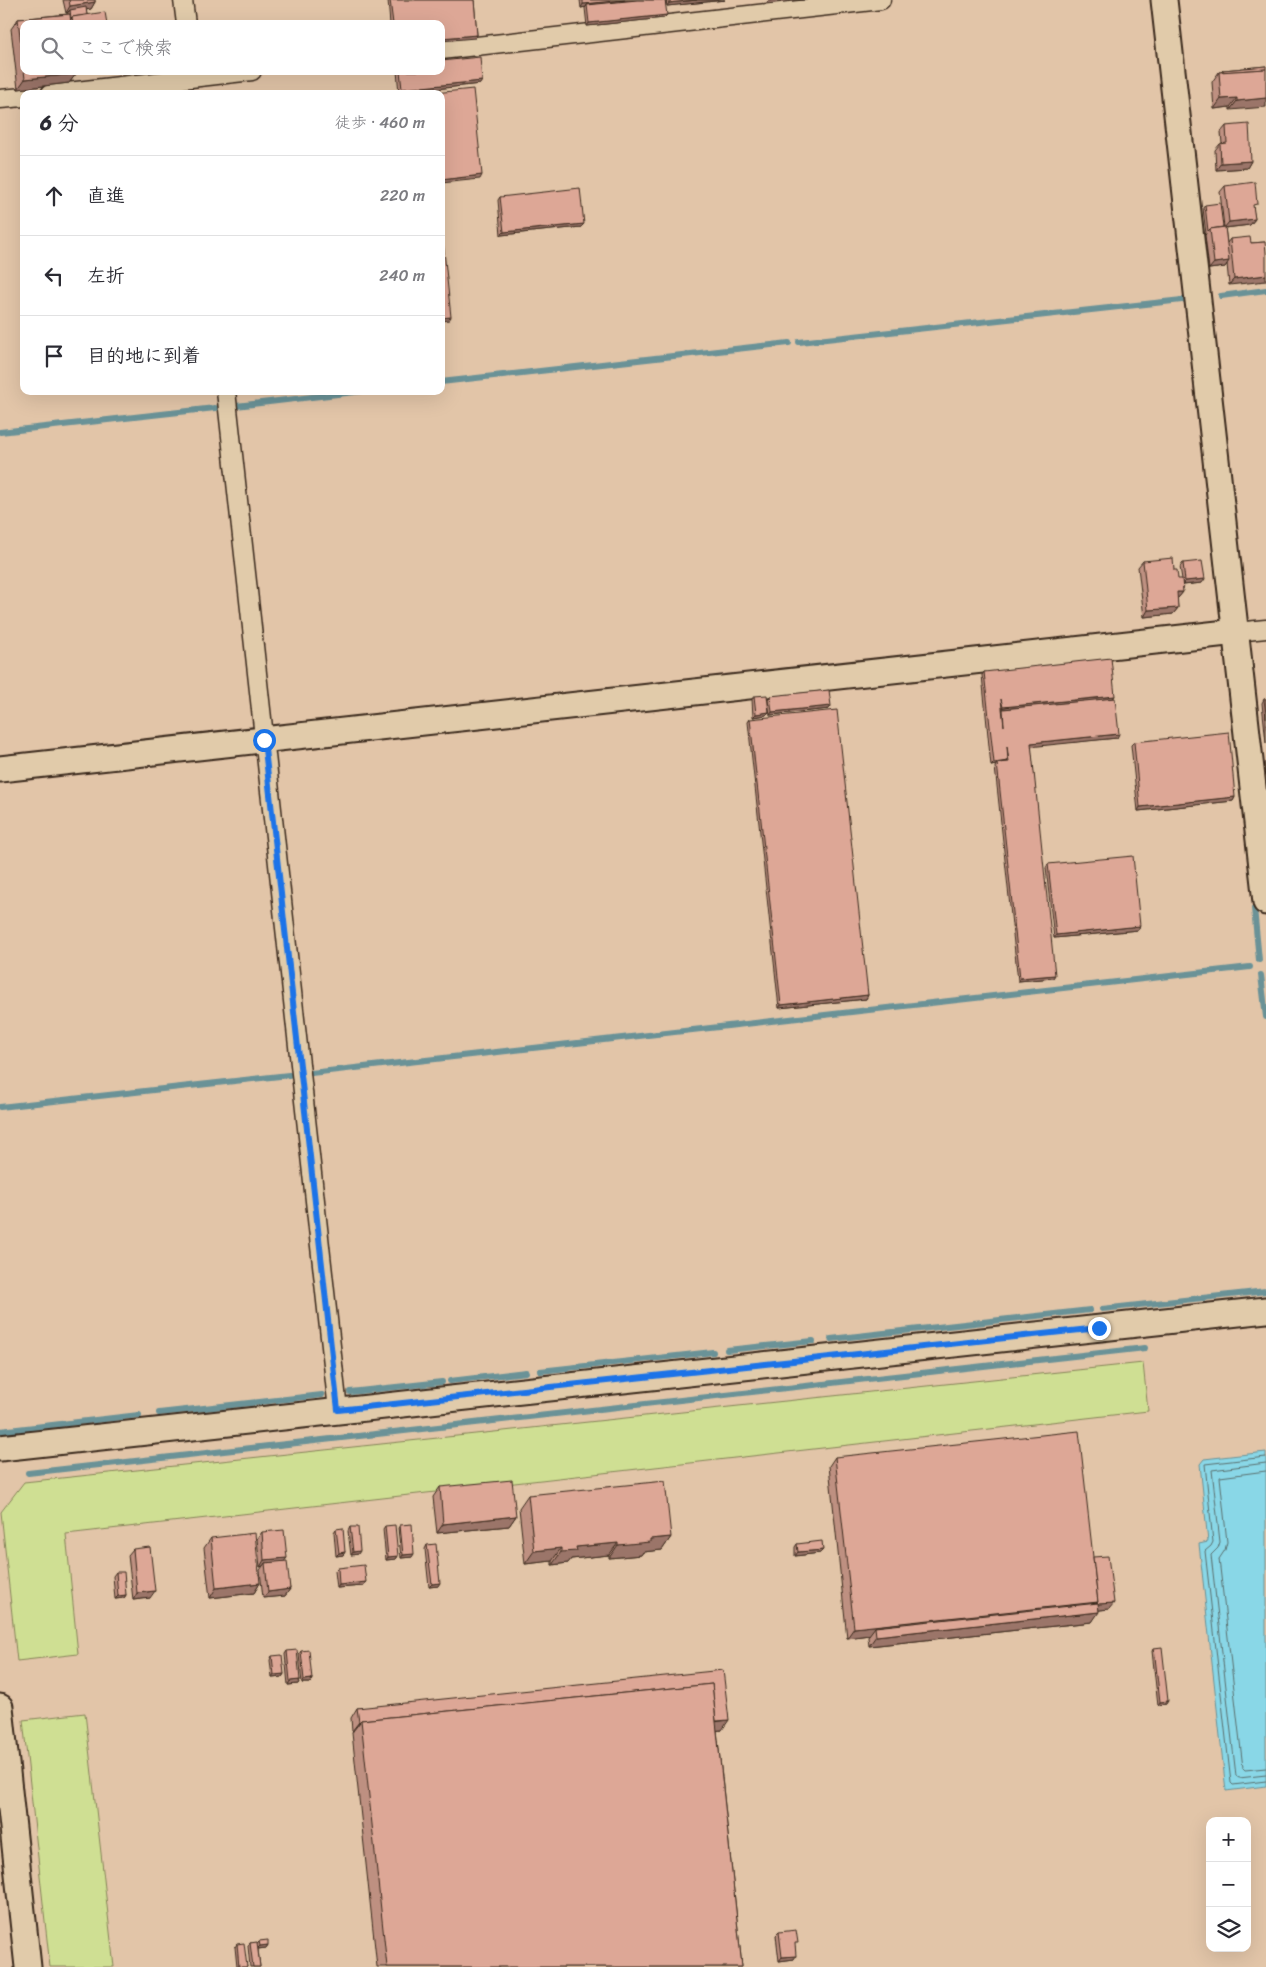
<!DOCTYPE html>
<html lang="ja">
<meta charset="utf-8">
<style>
body{margin:0;font-family:Sriracha,"Klee One",sans-serif;background:#f2f2f3;color:#2b2b33}
.controls{position:absolute;right:15px;bottom:15px;display:grid;overflow:hidden;border-radius:10px;box-shadow:0 5px 20px #0002}
.controls button{width:45px;height:45px;display:grid;place-items:center;padding:0;border:0;border-bottom:1px solid #e1e1e2;background:#fff;color:#2b2b33;font:25px sans-serif}
.stop{position:absolute;width:15px;height:15px;margin:-11px;border:4px solid #1a73e8;border-radius:50%;background:#fff}
.stop.end{background:#1a73e8;border-color:#fff;box-shadow:0 1px 5px #0008}
.list{margin:0;padding:0;list-style:none}
h2{display:flex;justify-content:space-between;align-items:center;height:65px;margin:0;padding:0 20px;font-size:21px}
h2 small{font-size:16px;font-weight:400;color:#7c7c81}
.list li{display:grid;grid-template-columns:32px 1fr auto;gap:15px;align-items:center;box-sizing:border-box;height:80px;padding:0 20px;border-top:1px solid #e1e1e2}
.list b{display:block;font-size:19px;white-space:nowrap}
.list em{font-size:16px;font-style:normal;color:#7c7c81}
.icon{flex:none;width:28px;height:28px;fill:none;stroke:currentColor;stroke-width:2;stroke-linecap:round;stroke-linejoin:round}
.map{position:relative;flex:none;width:1266px;height:1967px;overflow:hidden}
.search{position:absolute;background:#fff;box-shadow:0 5px 20px #0002;left:20px;top:20px;width:425px;height:55px;display:flex;align-items:center;gap:12px;box-sizing:border-box;padding:0 18px;border-radius:10px;color:#7c7c81;font-size:19px}
.panel{position:absolute;background:#fff;box-shadow:0 5px 20px #0002;left:20px;top:90px;width:425px;height:305px;border-radius:10px}
.map>svg:first-child{display:block}
.green{fill:#cfdf93;stroke:#858458}
.water{fill:#89d7e7;stroke:#6a9297}
.lines{fill:none;stroke-linecap:round;stroke-linejoin:round}
.shore{stroke:#5a6f6e;stroke-width:1}
.stream{stroke:#6a9297;stroke-width:6}
.street-casing{stroke:#3b2a1e;stroke-width:21}
.secondary-casing{stroke:#3b2a1e;stroke-width:29}
.street{stroke:#e1cbaa;stroke-width:18}
.secondary{stroke:#e1cbaa;stroke-width:25}
.wall{fill:#be9081;stroke:#3b2a1e}
.shaded-wall{fill:#9b7569;stroke:#3b2a1e}
.building{fill:#dda796;stroke:#3b2a1e}
.route{stroke:#1a73e8;stroke-width:6}
</style>
<div class="map">
<svg width="1266" height="1967" viewBox="0 0 1266 1967">
<rect width="100%" height="100%" fill="#e2c5a8"/>
<filter id="ink" filterUnits="userSpaceOnUse"><feTurbulence type="fractalNoise" baseFrequency=".02" numOctaves="2"/><feDisplacementMap in="SourceGraphic" scale="10" xChannelSelector="R" yChannelSelector="G"/><feConvolveMatrix kernelMatrix="1 2 1 2 8 2 1 2 1" color-interpolation-filters="sRGB"/></filter>
<g filter="url(#ink)">
<g class="green">
<path d="M1143,1363L1148,1411L66,1534L78,1654L17,1661L1,1512L24,1482Z"/>
<path d="M85,1713L114,1967H50L23,1720Z"/>
</g>
<path class="water" d="M1266,1452V1786L1226,1791L1199,1544L1208,1542L1200,1464L1204,1459Z"/>
<g class="lines">
<g class="shore">
<path d="M1266,1457L1205,1464L1213,1542L1211,1546L1205,1551L1231,1783L1233,1785L1266,1781"/>
<path d="M1266,1463L1212,1470L1220,1542L1218,1548L1211,1555L1236,1776L1239,1778L1266,1775"/>
<path d="M1266,1471L1220,1477L1227,1542L1225,1550L1219,1559L1243,1768L1245,1770L1266,1768"/>
</g>
<g class="stream">
<path d="M1221,296L1266,290"/>
<path d="M799,342L1182,300"/>
<path d="M441,382L789,343"/>
<path d="M236,406L363,391"/>
<path d="M0,432L215,408"/>
<path d="M1254,908L1259,960"/>
<path d="M1261,975L1266,1017"/>
<path d="M311,1073L1250,967"/>
<path d="M0,1107L289,1075"/>
<path d="M1102,1309L1266,1291"/>
<path d="M831,1339L1090,1310"/>
<path d="M727,1350L813,1341"/>
<path d="M540,1371L713,1352"/>
<path d="M450,1381L526,1372"/>
<path d="M350,1392L442,1382"/>
<path d="M159,1413L322,1395"/>
<path d="M0,1431L139,1415"/>
<path d="M28,1473L1145,1348"/>
</g>
<defs>
<g id="street">
<path d="M183,0L186,24"/>
<path d="M441,50L881,0"/>
<path d="M50,94L252,71"/>
<path d="M0,99L24,97"/>
<path d="M226,391L338,1410"/>
<path d="M1236,632L1266,629"/>
</g>
<g id="secondary">
<path d="M1164,0L1266,902"/>
<path d="M0,769L1236,632"/>
<path d="M0,1448L1266,1310"/>
<path d="M0,1707L28,1967"/>
</g>
</defs>
<use href="#street" class="street-casing"/>
<use href="#secondary" class="secondary-casing"/>
<use href="#street" class="street"/>
<use href="#secondary" class="secondary"/>
</g>
<g class="wall">
<path d="M63,0H95V2L91,9L86,10L87,15L107,24H24L76,74L69,83L18,89L11,29L18,19L68,14V12L66,13Z"/>
<path d="M388,0H474L477,35L475,38L441,24H390Z"/>
<path d="M580,0H665L664,18L587,26L585,8L586,7L581,8Z"/>
<path d="M666,0H725L667,6Z"/>
<path d="M1266,66L1230,110V107L1214,109L1212,82L1219,72H1221L1223,70Z"/>
<path d="M397,71H441L480,84L399,93Z"/>
<path d="M1226,126L1251,161L1247,168L1216,170L1215,150L1220,144H1222L1221,132Z"/>
<path d="M1225,186L1253,209L1255,219L1250,225L1225,228L1227,243L1230,239L1251,243L1265,242L1229,285L1227,264L1225,267L1209,269L1205,235L1206,234L1203,208L1205,205L1223,227H1224L1220,192Z"/>
<path d="M500,197L581,227L501,235L498,200Z"/>
<path d="M1143,561L1174,570L1183,592L1178,598H1177L1178,608L1173,614L1144,617L1138,567Z"/>
<path d="M1183,563L1202,583L1183,585L1180,567Z"/>
<path d="M984,672L1114,698L1117,738L1031,746L1053,978L1018,981L995,767L996,765L991,766L982,675Z"/>
<path d="M754,696L766,715L753,717L752,699Z"/>
<path d="M770,696L831,706L829,709L770,715L768,700Z"/>
<path d="M1264,699H1266V743L1262,703Z"/>
<path d="M750,719L868,995L866,999L779,1008L748,722Z"/>
<path d="M1134,742L1235,797L1233,801L1138,811L1131,745Z"/>
<path d="M1048,864L1138,930L1054,938L1046,868Z"/>
<path d="M835,1457L1093,1557L1109,1609L1099,1610L1092,1622L869,1646L868,1637L869,1635L847,1638L829,1466Z"/>
<path d="M440,1487L516,1516L509,1526L437,1533L433,1497Z"/>
<path d="M528,1495L671,1537L662,1550L643,1552L641,1555L609,1558V1555L571,1559L568,1563L552,1565V1561L525,1564L519,1508Z"/>
<path d="M400,1525L412,1557L401,1558L398,1528Z"/>
<path d="M385,1526L398,1556L396,1559L386,1560L383,1529Z"/>
<path d="M350,1527L358,1554L351,1555L348,1531Z"/>
<path d="M336,1529L345,1552L343,1555L336,1556L334,1532Z"/>
<path d="M262,1532L284,1561L290,1589L285,1596L263,1598L260,1570L263,1566L260,1567L257,1539Z"/>
<path d="M211,1538L260,1583L254,1593L210,1598L204,1548Z"/>
<path d="M797,1544L823,1550L820,1553L795,1556V1547Z"/>
<path d="M427,1545L438,1586L429,1587L425,1549Z"/>
<path d="M133,1549L150,1598L133,1600L128,1555Z"/>
<path d="M338,1568L363,1586L337,1588L335,1571Z"/>
<path d="M116,1572L126,1595L124,1598L115,1599L113,1576Z"/>
<path d="M1154,1648L1166,1704L1158,1705L1152,1651Z"/>
<path d="M287,1651L300,1680L298,1684L288,1685L285,1654Z"/>
<path d="M301,1651L312,1679L310,1683H302L299,1654Z"/>
<path d="M272,1656L284,1674L282,1677L272,1678L270,1660Z"/>
<path d="M357,1708L722,1730H717L742,1967H377L352,1733L353,1731H352L351,1718Z"/>
<path d="M779,1932L795,1946L794,1959L779,1961L776,1935Z"/>
<path d="M259,1941L268,1945L266,1948L258,1949L260,1967H250L248,1946L250,1943H257Z"/>
<path d="M237,1944L247,1967H237L235,1947Z"/>
</g>
<g class="shaded-wall">
<path d="M625,0H653L587,5L586,7L581,8L583,4Z"/>
<path d="M697,0H725L667,6L669,3Z"/>
<path d="M776,0H804L766,4L768,1Z"/>
<path d="M95,2L91,9L70,12V10L68,12L66,13L70,6Z"/>
<path d="M667,15L664,18L587,26L589,23Z"/>
<path d="M477,35L475,38L441,41V38Z"/>
<path d="M76,74L69,83L18,89L25,79Z"/>
<path d="M482,81L480,84L399,93L402,89Z"/>
<path d="M1237,98L1230,107L1214,109L1221,99Z"/>
<path d="M1266,98V107L1230,110L1237,101Z"/>
<path d="M1251,161L1247,168L1216,170L1221,163Z"/>
<path d="M482,175L480,179L441,183V180Z"/>
<path d="M1255,219L1250,225L1224,228L1229,222Z"/>
<path d="M584,224L581,227L501,235L504,232Z"/>
<path d="M1229,261L1225,267L1209,269L1214,263Z"/>
<path d="M1266,275V281L1229,285L1234,279Z"/>
<path d="M451,317L449,320L441,321V318Z"/>
<path d="M1205,579L1202,583L1183,585L1185,581Z"/>
<path d="M1177,592H1183L1178,598L1172,599Z"/>
<path d="M1178,608L1173,614L1144,617L1148,610Z"/>
<path d="M1115,696L1113,699L1003,709L1002,711H1001L1003,707Z"/>
<path d="M831,706L829,709L770,715L772,712Z"/>
<path d="M769,712L766,715L753,717L756,714Z"/>
<path d="M1119,734L1117,738L1029,747L1031,743Z"/>
<path d="M1008,761L1005,764L997,763L996,765L991,766L994,763Z"/>
<path d="M1235,797L1233,801L1138,811L1140,807Z"/>
<path d="M1140,926L1138,930L1054,938L1056,935Z"/>
<path d="M1055,975L1053,978L1018,981L1020,978Z"/>
<path d="M868,995L866,999L779,1008L781,1005Z"/>
<path d="M516,1516L509,1526L437,1533L443,1524Z"/>
<path d="M671,1537L662,1550L643,1552L641,1555L609,1558L618,1545L650,1539Z"/>
<path d="M618,1543L609,1555L571,1559L568,1563L552,1565L561,1552L576,1547Z"/>
<path d="M561,1548L552,1561L525,1564L534,1551Z"/>
<path d="M823,1550L820,1553L795,1556L798,1552Z"/>
<path d="M360,1551L358,1554L351,1555L353,1552Z"/>
<path d="M345,1552L343,1555L336,1556L339,1553Z"/>
<path d="M414,1554L412,1557L401,1558L403,1555Z"/>
<path d="M398,1556L396,1559L386,1560L388,1557Z"/>
<path d="M287,1558L282,1564L265,1563L263,1566L260,1567L264,1560Z"/>
<path d="M366,1582L363,1586L337,1588L339,1585Z"/>
<path d="M260,1583L254,1593L210,1598L216,1588Z"/>
<path d="M440,1583L438,1586L429,1587L432,1584Z"/>
<path d="M290,1589L285,1596L263,1598L268,1592Z"/>
<path d="M155,1591L150,1598L133,1600L137,1593Z"/>
<path d="M126,1595L124,1598L115,1599L118,1596Z"/>
<path d="M1098,1602L1091,1611L875,1627L869,1635L847,1638L854,1628Z"/>
<path d="M1114,1603L1109,1609L1092,1611L1096,1604Z"/>
<path d="M1099,1612L1092,1622L869,1646L876,1636Z"/>
<path d="M284,1674L282,1677L272,1678L274,1675Z"/>
<path d="M312,1679L310,1683H302L304,1680Z"/>
<path d="M300,1680L298,1684L288,1685L290,1681Z"/>
<path d="M1168,1701L1166,1704L1158,1705L1160,1702Z"/>
<path d="M729,1720L722,1730L708,1731L714,1722Z"/>
<path d="M359,1722H360L353,1731H352Z"/>
<path d="M268,1945L266,1948L257,1949L260,1946Z"/>
<path d="M796,1956L794,1959L779,1961L782,1957Z"/>
</g>
<g class="building">
<path d="M69,0H95V2L70,6Z"/>
<path d="M390,0H474L477,35L441,38V24H393Z"/>
<path d="M583,0H625L583,4Z"/>
<path d="M637,0H665L667,15L589,23L587,5Z"/>
<path d="M669,0H697L669,3Z"/>
<path d="M86,7L87,15L72,17L71,19L70,10Z"/>
<path d="M105,12L107,24H73L72,17Z"/>
<path d="M70,14L71,24H24V71H76V74L25,79L18,19Z"/>
<path d="M480,57L482,81L402,89L400,71H441V61Z"/>
<path d="M1266,66V69L1223,72V70Z"/>
<path d="M1266,69V98L1237,101V98L1221,99L1219,72Z"/>
<path d="M473,89L482,175L441,180V94H425Z"/>
<path d="M1249,124L1251,161L1221,163L1220,144L1227,143L1226,126Z"/>
<path d="M1255,182L1257,204L1253,205L1255,219L1229,222L1225,186Z"/>
<path d="M580,188L584,224L504,232L500,197Z"/>
<path d="M1220,203L1223,227L1210,229L1208,231L1205,205Z"/>
<path d="M1225,227L1229,261L1214,263L1210,229Z"/>
<path d="M1250,237L1251,243L1265,242L1266,253V275L1234,279L1230,239Z"/>
<path d="M441,241H443L451,317L441,318Z"/>
<path d="M1173,558L1174,570H1177L1178,579H1182L1183,592H1177L1178,608L1148,610L1143,561Z"/>
<path d="M1202,561L1205,579L1185,581L1183,563Z"/>
<path d="M1111,658L1115,696L1003,707L1001,699L1004,726L1003,709L1115,698L1119,734L1031,743L1055,975L1020,978L997,763L1009,762L1007,746L1008,761L994,763L984,672Z"/>
<path d="M829,690L831,706L772,712L770,696Z"/>
<path d="M767,695L769,712L756,714L754,696Z"/>
<path d="M1264,699H1266V718Z"/>
<path d="M837,710L868,995L781,1005L750,719Z"/>
<path d="M1229,732L1235,797L1140,807L1134,742Z"/>
<path d="M1133,856L1140,926L1056,935L1048,864Z"/>
<path d="M1079,1431L1098,1602L854,1628L835,1457Z"/>
<path d="M512,1480L516,1516L443,1524L440,1487Z"/>
<path d="M665,1481L671,1537L650,1539V1542L618,1545V1543L576,1547L577,1551L561,1552V1548L534,1551L528,1495Z"/>
<path d="M412,1524L414,1554L403,1555L400,1525Z"/>
<path d="M395,1525L398,1556L388,1557L385,1526Z"/>
<path d="M350,1527H358L360,1551L353,1552Z"/>
<path d="M343,1528L345,1552L339,1553L336,1529Z"/>
<path d="M284,1530L287,1558L264,1560L262,1532Z"/>
<path d="M255,1533L260,1583L216,1588L211,1538Z"/>
<path d="M822,1541L823,1550L798,1552L797,1544Z"/>
<path d="M436,1544L440,1583L432,1584L427,1545Z"/>
<path d="M150,1547L155,1591L137,1593L133,1549Z"/>
<path d="M1108,1556L1114,1603L1098,1604V1603H1096L1098,1602L1093,1557Z"/>
<path d="M287,1561L290,1589L268,1592L265,1563Z"/>
<path d="M364,1565L366,1582L339,1585L338,1568Z"/>
<path d="M116,1572H124L126,1595L118,1596Z"/>
<path d="M1098,1603L1099,1612L876,1636L875,1627Z"/>
<path d="M1162,1647L1168,1701L1160,1702L1154,1648Z"/>
<path d="M297,1650L300,1680L290,1681L287,1651Z"/>
<path d="M309,1650L312,1679L304,1680L301,1651Z"/>
<path d="M282,1655L284,1674L274,1675L272,1656Z"/>
<path d="M723,1670L729,1720L716,1721L712,1684L361,1720L359,1722L357,1708Z"/>
<path d="M712,1684L742,1967H387L361,1720Z"/>
<path d="M796,1930L798,1943H795L796,1956L782,1957L779,1932Z"/>
<path d="M268,1940V1945L260,1946L259,1941Z"/>
<path d="M257,1942L260,1967H253L250,1943Z"/>
<path d="M244,1943L247,1967H239L237,1944Z"/>
</g>
</g>
<g class="lines" filter="url(#ink)">
<path class="route" d="M264,740L338,1410L1099,1328"/>
</g>
</svg>
<div class="controls">
<button>+</button>
<button>−</button>
<button><svg class="icon" aria-label="layers" viewBox="0 0 24 24"><path d="M12 4l9 5-9 5-9-5zM3 14l9 5 9-5"/></svg></button>
</div>
<div class="stop" style="left:264px;top:740px"></div>
<div class="stop end" style="left:1099px;top:1328px"></div>
<div class="search"><svg class="icon" aria-label="search" viewBox="0 0 24 24"><circle cx="10" cy="10" r="6"/><path d="M15 15l6 6"/></svg>ここで検索</div>
<section class="panel">
<h2>6 分<small>徒歩 · 460 m</small></h2>
<ul class="list">
<li><svg class="icon" aria-label="ahead" viewBox="0 0 24 24"><path d="M12 20V5M6 11l6-6 6 6"/></svg><div><b>直進</b></div><em>220 m</em></li>
<li><svg class="icon" aria-label="left" viewBox="0 0 24 24"><path d="M17 20v-9H6M10 6l-5 5 5 5"/></svg><div><b>左折</b></div><em>240 m</em></li>
<li><svg class="icon" aria-label="arrive" viewBox="0 0 24 24"><path d="M6 21V4h12l-3 4 3 4H6"/></svg><div><b>目的地に到着</b></div></li>
</ul>
</section>
</div>
